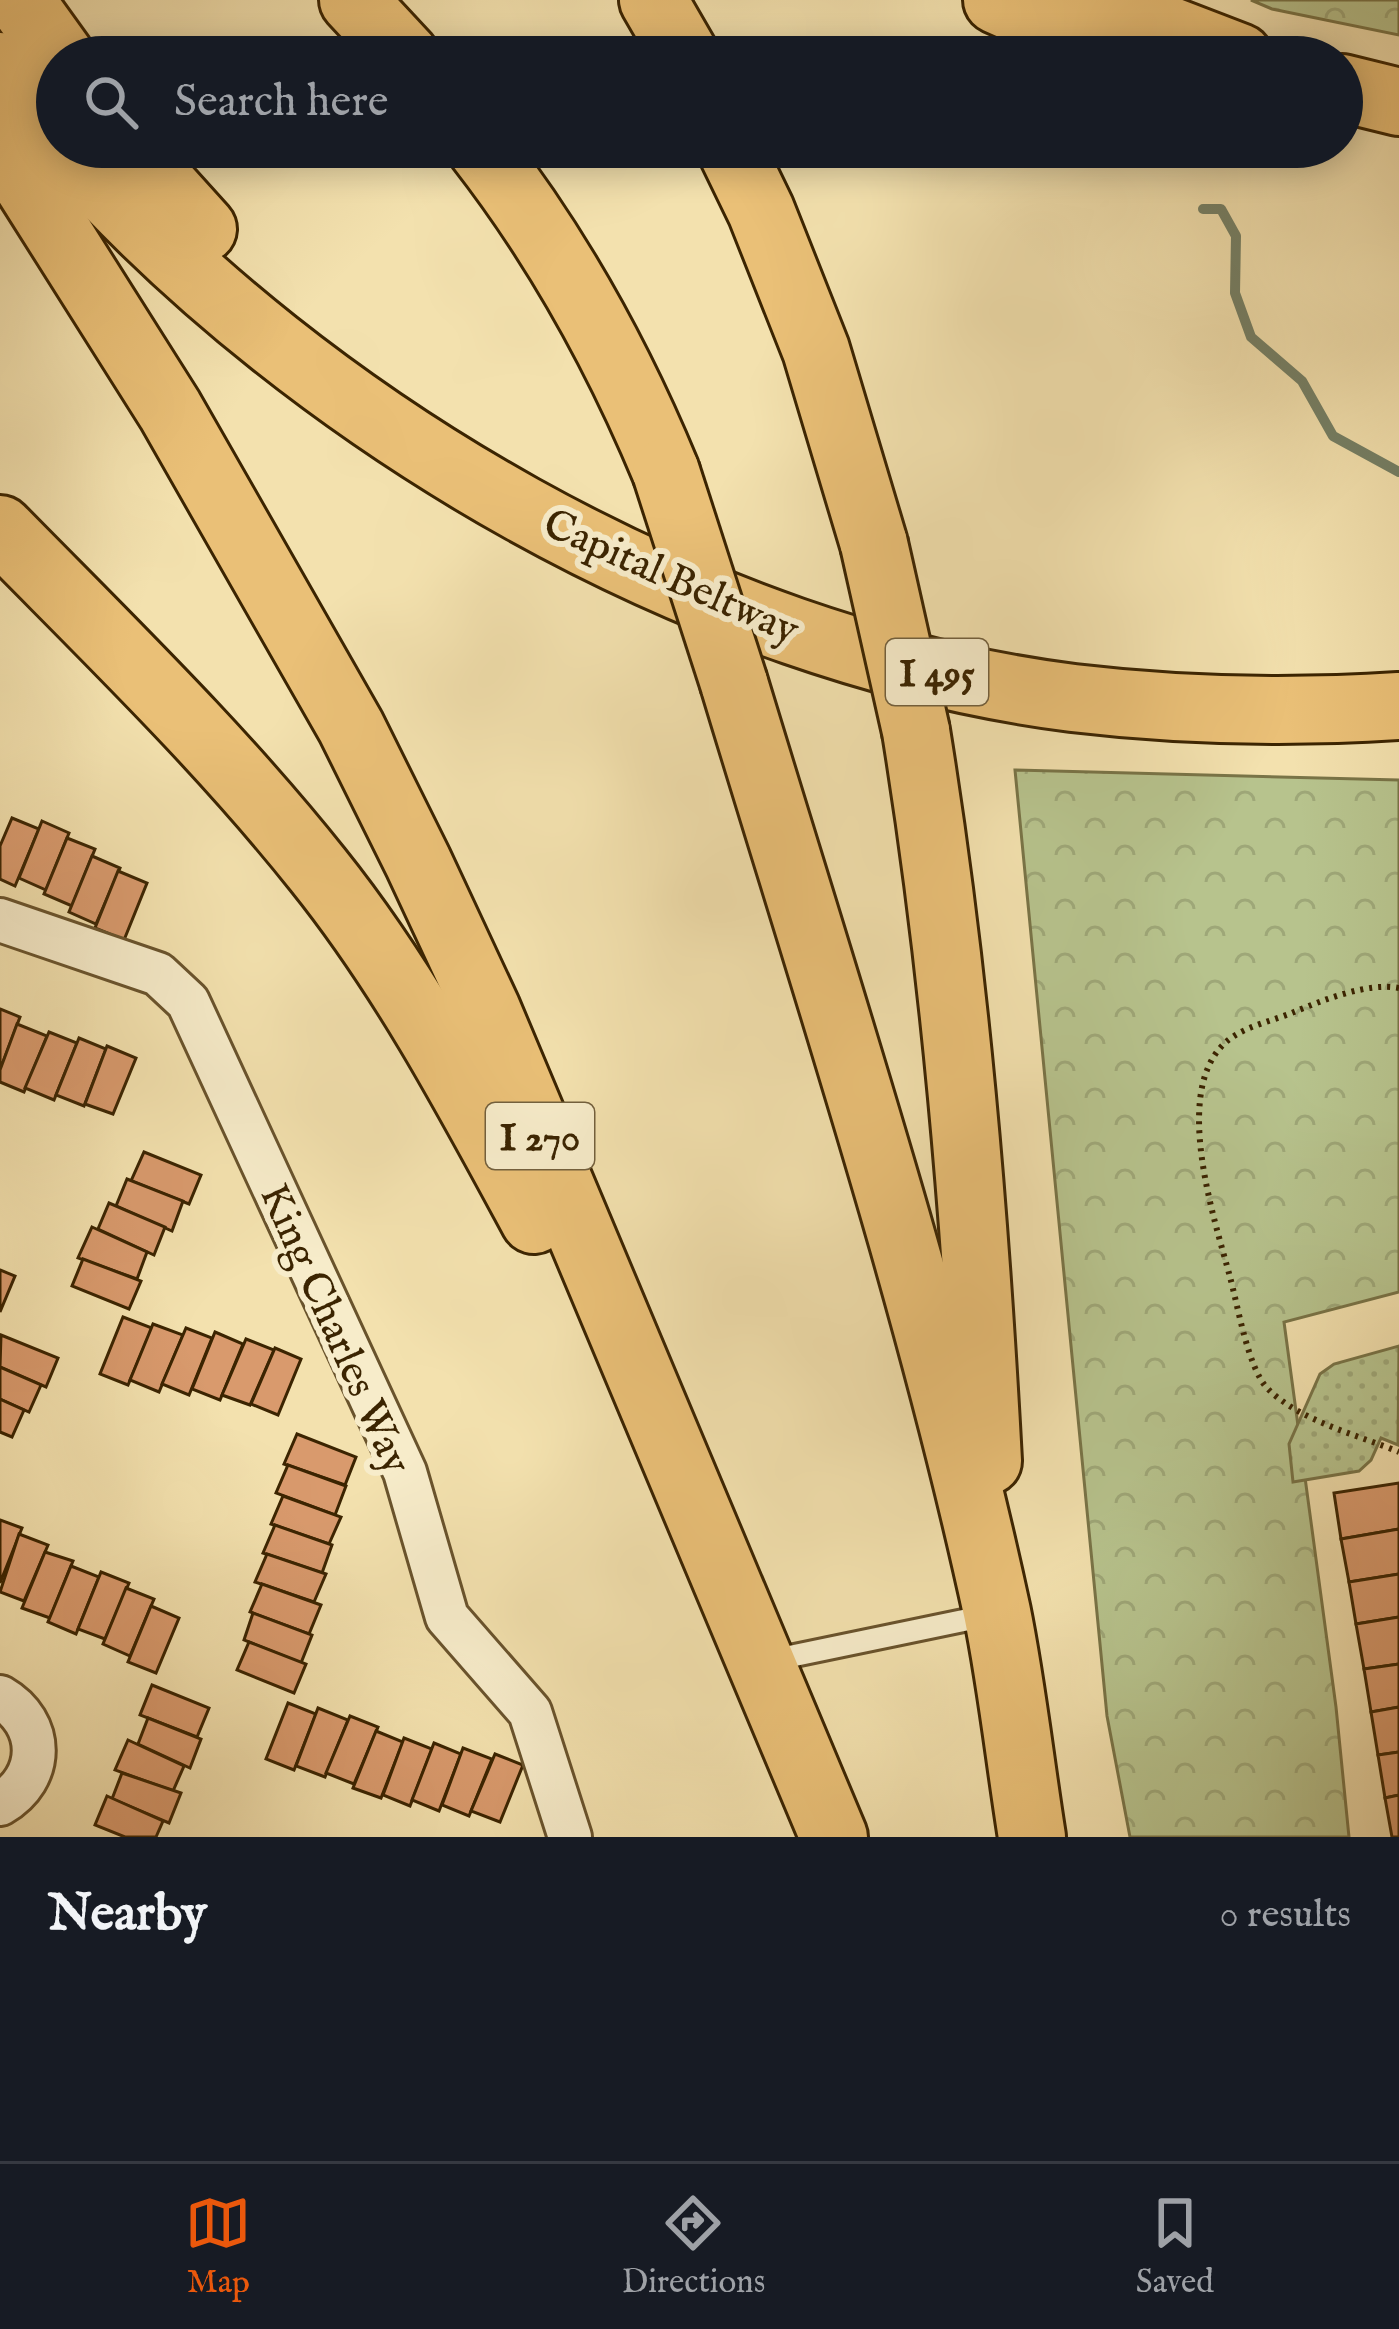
<!DOCTYPE html>
<style>
body{margin:0;font-family:"IM FELL English",serif;background:#242831;color:#f1f3f6}
.list{margin:0;padding:0;list-style:none}
h2{display:flex;justify-content:space-between;align-items:center;height:156px;margin:0;padding:0 48px;font-size:51px}
h2 small{font-size:39px;font-weight:400;color:#9ea1a6}
.icon{flex:none;width:66px;height:66px;fill:none;stroke:currentColor;stroke-width:2;stroke-linecap:round;stroke-linejoin:round}
.map{position:relative;flex:none;width:1399px;height:1837px;overflow:hidden}
.search{position:absolute;background:#171b24;box-shadow:0 6px 30px #0003;left:36px;right:36px;top:36px;height:132px;display:flex;align-items:center;gap:30px;box-sizing:border-box;padding:0 42px;border-radius:66px;color:#9ea1a6;font-size:45px}
.sheet{height:324px;background:#171b24}
nav{display:flex;justify-content:space-around;align-items:center;box-sizing:border-box;height:168px;border-top:3px solid #363941;background:#171b24;font-size:33px;color:#9ea1a6}
nav a{display:grid;justify-items:center;gap:6px}
nav .on{color:#ea580c}
.map>svg:first-child{display:block}
.forest{fill:url(#forest-crowns);stroke:#797447;stroke-width:3}
.garden{fill:url(#garden-dots);stroke:#797447;stroke-width:3}
.lines{fill:none;stroke-linecap:round;stroke-linejoin:round}
.stream{stroke:#758066;stroke-width:10}
.building{fill:#d99a6d;stroke:#3b2401;stroke-width:3}
.lane-casing{stroke:#69532c;stroke-width:27}
.street-casing{stroke:#69532c;stroke-width:48}
.highway-casing{stroke:#3b2401;stroke-width:72}
.path{stroke:#3b2401;stroke-width:6;stroke-dasharray:3 6;stroke-linecap:butt}
.lane{stroke:#f7ecca;stroke-width:21}
.street{stroke:#f7ecca;stroke-width:42}
.highway{stroke:#eac077;stroke-width:66}
.highway-bridge-casing{stroke:#3b2401;stroke-width:72;stroke-linecap:butt}
.highway-bridge{stroke:#eac077;stroke-width:66}
.labels{text-anchor:middle;stroke-width:12;stroke-linejoin:round;paint-order:stroke}
.shield{fill:#f7ecca;stroke:#73603d;stroke-width:3}
.shield-label{font-size:39px;font-weight:bold;fill:#3b2401}
.street-label{font-size:42px;fill:#3b2401;stroke:#f7ecca}
</style>
<div class="map">
<svg width="1399" height="1837" viewBox="0 0 1399 1837">
<defs>
<pattern id="forest-crowns" width="20" height="18" patternUnits="userSpaceOnUse" patternTransform="scale(3)"><rect width="20" height="18" fill="#b7c38d"/><path d="M2 6a3 3 0 1 1 6 0M12 15a3 3 0 1 1 6 0" fill="none" stroke="#9ea778"/></pattern>
<pattern id="garden-dots" width="8" height="8" patternUnits="userSpaceOnUse" patternTransform="scale(3)"><rect width="8" height="8" fill="#b7c38d"/><path d="M2 2h.1M6 6h.1" fill="none" stroke="#9ea778" stroke-width="1.8" stroke-linecap="round"/></pattern>
</defs>
<rect width="100%" height="100%" fill="#f3e1ae"/>
<filter id="stains"><feTurbulence type="fractalNoise" baseFrequency=".00167" numOctaves="4"/><feColorMatrix values="0 0 0 0 .2 0 0 0 0 .09 0 0 0 0 .02 0 0 0 .5 -.17"/></filter>
<radialGradient id="worn" r=".72"><stop offset=".6" stop-color="#630" stop-opacity="0"/><stop offset="1" stop-color="#630" stop-opacity=".3"/></radialGradient>
<g class="forest">
<path d="M1251,0H1399V35L1272,9Z"/>
<path d="M1015,770L1399,780V1292L1284,1322L1336,1707L1349,1837H1130L1107,1716Z"/>
</g>
<path class="garden" d="M1399,1346L1398,1445L1381,1438L1371,1460L1359,1471L1293,1482L1289,1444L1320,1374L1334,1364Z"/>
<g class="lines">
<path class="stream" d="M1203,209H1221L1236,236L1235,293L1251,337L1302,381L1333,436L1399,472"/>
</g>
<g class="building">
<path d="M12,818L39,829L15,886L0,879V846Z"/>
<path d="M42,821L69,833L46,890L19,878Z"/>
<path d="M67,838L95,849L72,906L44,894Z"/>
<path d="M92,856L120,868L96,924L69,912Z"/>
<path d="M118,871L147,883L124,940L95,928Z"/>
<path d="M0,1009L20,1017L0,1070Z"/>
<path d="M17,1024L47,1036L24,1092L0,1082V1070Z"/>
<path d="M49,1032L77,1043L54,1100L25,1088Z"/>
<path d="M79,1038L106,1049L84,1106L56,1095Z"/>
<path d="M107,1046L136,1058L113,1114L85,1104Z"/>
<path d="M144,1152L201,1175L189,1204L131,1181Z"/>
<path d="M127,1179L183,1201L172,1231L116,1206Z"/>
<path d="M109,1203L165,1227L154,1255L98,1229Z"/>
<path d="M92,1227L147,1252L137,1279L78,1258Z"/>
<path d="M83,1259L141,1281L129,1309L72,1286Z"/>
<path d="M0,1270L15,1276L0,1312Z"/>
<path d="M123,1317L152,1328L128,1385L100,1374Z"/>
<path d="M153,1324L183,1335L159,1392L130,1380Z"/>
<path d="M186,1328L212,1338L189,1395L162,1384Z"/>
<path d="M215,1332L243,1344L220,1400L192,1389Z"/>
<path d="M1,1335L58,1358L46,1387L0,1367Z"/>
<path d="M246,1339L274,1350L250,1405L222,1395Z"/>
<path d="M275,1348L301,1359L278,1415L251,1404Z"/>
<path d="M0,1367L41,1385L29,1412L0,1399Z"/>
<path d="M0,1399L24,1410L12,1437L0,1432Z"/>
<path d="M297,1434L356,1457L345,1485L284,1464Z"/>
<path d="M288,1465L346,1486L335,1515L276,1493Z"/>
<path d="M1399,1483V1529L1341,1539L1334,1493Z"/>
<path d="M283,1496L341,1517L329,1544L271,1524Z"/>
<path d="M0,1520L22,1528L0,1583Z"/>
<path d="M275,1525L332,1545L322,1573L263,1553Z"/>
<path d="M1399,1529V1574L1349,1582L1341,1539Z"/>
<path d="M19,1534L48,1545L24,1601L0,1592Z"/>
<path d="M45,1552L73,1561L50,1618L22,1608Z"/>
<path d="M267,1554L326,1574L314,1602L255,1582Z"/>
<path d="M71,1566L99,1577L76,1634L48,1622Z"/>
<path d="M101,1572L129,1583L105,1639L78,1629Z"/>
<path d="M1399,1574V1617L1356,1624L1349,1582Z"/>
<path d="M262,1584L321,1605L309,1634L250,1612Z"/>
<path d="M126,1588L154,1599L130,1656L103,1644Z"/>
<path d="M151,1606L179,1618L156,1673L128,1662Z"/>
<path d="M253,1613L312,1635L301,1663L244,1640Z"/>
<path d="M1399,1617V1664L1364,1669L1356,1624Z"/>
<path d="M249,1642L306,1664L294,1693L237,1670Z"/>
<path d="M1399,1664V1707L1371,1712L1364,1669Z"/>
<path d="M152,1685L209,1708L197,1737L140,1715Z"/>
<path d="M288,1703L316,1714L294,1770L266,1759Z"/>
<path d="M1399,1707V1752L1378,1755L1371,1712Z"/>
<path d="M318,1708L348,1720L325,1777L296,1766Z"/>
<path d="M350,1716L378,1727L354,1784L326,1773Z"/>
<path d="M148,1718L201,1739L190,1768L138,1744Z"/>
<path d="M376,1731L403,1742L381,1798L353,1788Z"/>
<path d="M404,1738L432,1749L410,1806L383,1795Z"/>
<path d="M128,1740L184,1766L173,1791L115,1770Z"/>
<path d="M434,1743L461,1754L439,1811L412,1800Z"/>
<path d="M463,1748L492,1759L469,1816L442,1805Z"/>
<path d="M1399,1752V1795L1385,1798L1378,1755Z"/>
<path d="M495,1754L523,1765L500,1822L471,1811Z"/>
<path d="M122,1773L181,1793L169,1823L112,1799Z"/>
<path d="M1399,1795V1837H1392L1385,1798Z"/>
<path d="M107,1796L163,1821L156,1837H125L95,1825Z"/>
</g>
<g class="lines">
<defs>
<path id="lane" d="M768,1661L990,1615"/>
<g id="street">
<path d="M0,920L158,974L188,1002L405,1472L447,1617L530,1712L570,1837"/>
<path d="M0,1697C45,1723 45,1778 0,1804"/>
</g>
<g id="highway">
<path d="M20,0L61,57"/>
<path d="M353,0L406,57"/>
<path d="M653,0L686,57"/>
<path d="M997,0L1125,57"/>
<path d="M1090,0L1239,57"/>
<path d="M0,66L57,137"/>
<path d="M1342,88L1399,102"/>
<path d="M0,141L170,410L351,727L418,862L487,1010L834,1837"/>
<path d="M66,147C312,425 702,651 1073,698C1182,711 1289,713 1399,706"/>
<path d="M129,147L203,229"/>
<path d="M480,147C557,246 618,356 666,472"/>
<path d="M730,147L761,211L816,350L874,544"/>
<path d="M0,529C109,640 221,748 318,870C404,977 469,1100 534,1220"/>
<path d="M734,683C827,991 929,1298 997,1612C1012,1686 1020,1762 1032,1837"/>
<path d="M916,731C955,972 975,1216 988,1461"/>
</g>
</defs>
<use href="#lane" class="lane-casing"/>
<use href="#street" class="street-casing"/>
<use href="#highway" class="highway-casing"/>
<path class="path" d="M1399,988C1368,982 1323,1000 1294,1012C1275,1020 1251,1025 1234,1036C1167,1079 1214,1217 1230,1277C1238,1306 1248,1369 1268,1389C1300,1421 1358,1435 1399,1452"/>
<use href="#lane" class="lane"/>
<use href="#street" class="street"/>
<use href="#highway" class="highway"/>
<defs>
<g id="highway-bridge">
<path d="M666,472L734,683"/>
<path d="M874,544L916,731"/>
</g>
</defs>
<use href="#highway-bridge" class="highway-bridge-casing"/>
<use href="#highway-bridge" class="highway-bridge"/>
</g>
<g class="labels">
<g class="shield">
<rect x="886" y="639" width="102" height="66" rx="9"/>
<rect x="486" y="1103" width="108" height="66" rx="9"/>
</g>
<g class="shield-label">
<text x="937" y="686">I 495</text>
<text x="540" y="1150">I 270</text>
</g>
<g class="street-label">
<text transform="translate(672 575) rotate(24)" y="15">Capital Beltway</text>
<text transform="translate(337 1328) rotate(66)" y="15">King Charles Way</text>
</g>
</g>
<rect width="100%" height="100%" filter="url(#stains)"/>
<rect width="100%" height="100%" fill="url(#worn)"/>
</svg>
<div class="search"><svg class="icon" aria-label="search" viewBox="0 0 24 24"><circle cx="10" cy="10" r="6"/><path d="M15 15l6 6"/></svg>Search here</div>
</div>
<section class="sheet">
<h2>Nearby<small>0 results</small></h2>
<ul class="list">
</ul>
</section>
<nav>
<a class="on"><svg class="icon" aria-label="map" viewBox="0 0 24 24"><path d="M3 6l6-2 6 2 6-2v14l-6 2-6-2-6 2zM9 4v14M15 6v14"/></svg>Map</a>
<a><svg class="icon" aria-label="directions" viewBox="0 0 24 24"><path d="M12 3l9 9-9 9-9-9zM9 14v-3h6M13 9l2 2-2 2"/></svg>Directions</a>
<a><svg class="icon" aria-label="saved" viewBox="0 0 24 24"><path d="M7 4h10v16l-5-4-5 4z"/></svg>Saved</a>
</nav>
